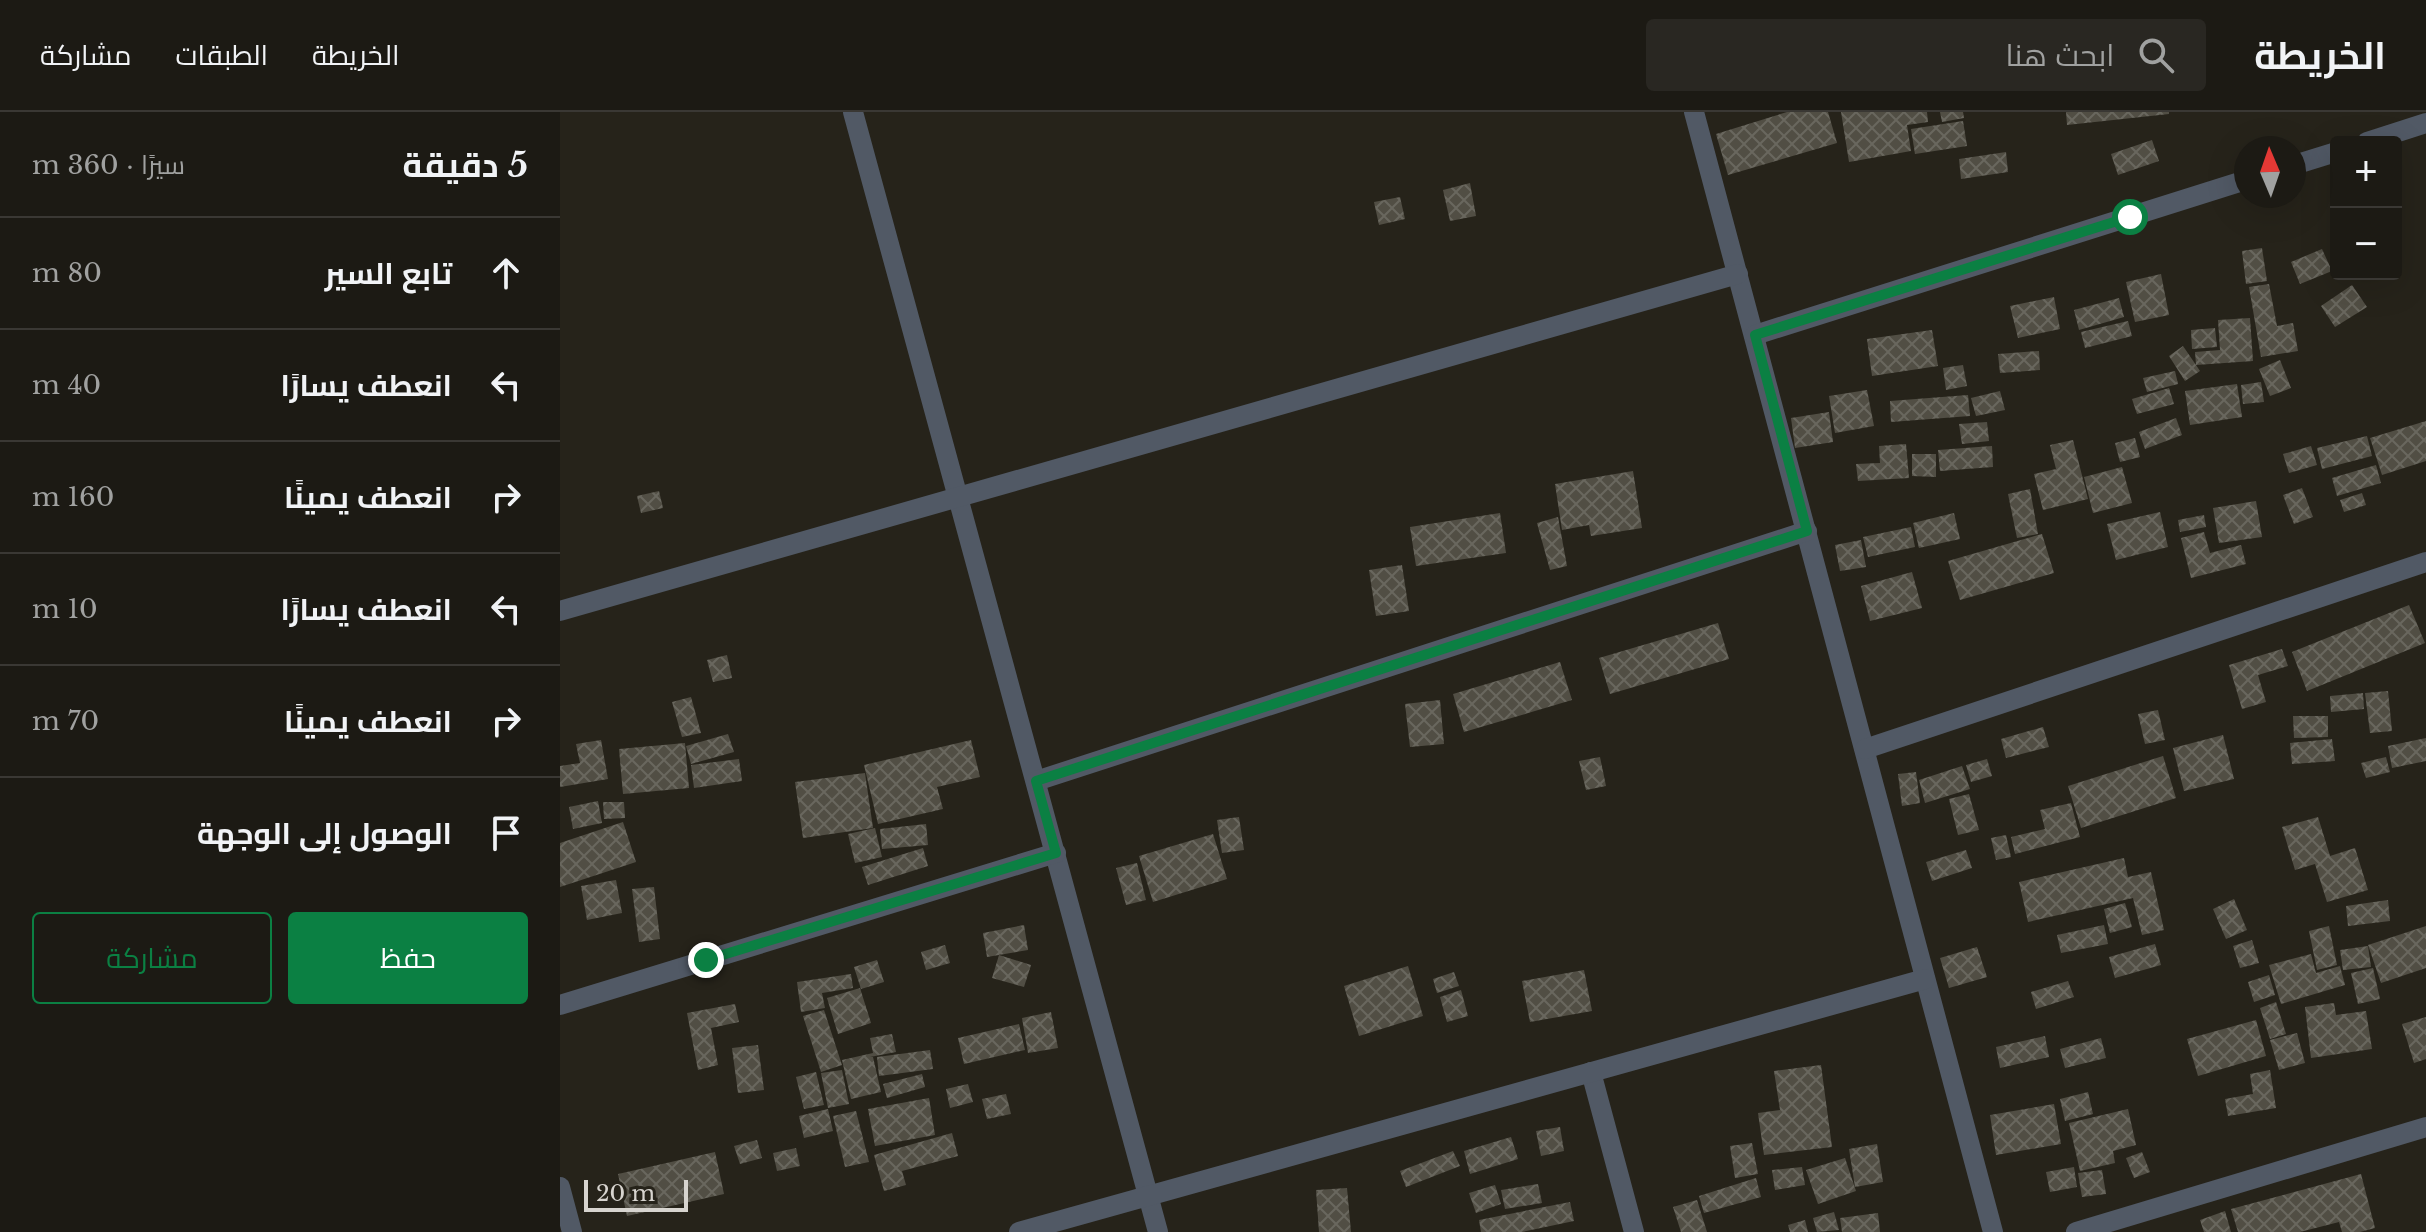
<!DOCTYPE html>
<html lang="ar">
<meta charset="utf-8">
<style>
body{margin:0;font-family:"Libre Baskerville",Cairo,serif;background:#292722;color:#f1f3f6;direction:rtl}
.controls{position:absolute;right:24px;top:24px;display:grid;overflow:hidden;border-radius:8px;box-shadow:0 8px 32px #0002}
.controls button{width:72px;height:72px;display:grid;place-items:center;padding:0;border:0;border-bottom:2px solid #3a3834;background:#1c1a14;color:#f1f3f6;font:40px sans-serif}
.compass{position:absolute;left:1674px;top:24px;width:72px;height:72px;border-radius:50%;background:#1c1a14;box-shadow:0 8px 32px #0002;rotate:358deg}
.scale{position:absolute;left:24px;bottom:20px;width:104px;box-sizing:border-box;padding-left:8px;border:4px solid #d7d4cf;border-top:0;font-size:22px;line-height:28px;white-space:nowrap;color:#d7d4cf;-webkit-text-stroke:6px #26231a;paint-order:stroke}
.stop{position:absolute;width:24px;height:24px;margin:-18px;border:6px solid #0b8043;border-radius:50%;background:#fff}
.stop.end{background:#0b8043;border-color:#fff;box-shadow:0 2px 8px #0008}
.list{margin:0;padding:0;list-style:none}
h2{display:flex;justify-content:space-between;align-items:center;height:104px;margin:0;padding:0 32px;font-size:34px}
h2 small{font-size:26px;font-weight:400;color:#a0a1a0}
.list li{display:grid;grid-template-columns:52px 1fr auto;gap:24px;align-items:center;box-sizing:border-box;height:112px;padding:0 32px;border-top:2px solid #3a3834}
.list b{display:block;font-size:30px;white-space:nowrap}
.list em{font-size:26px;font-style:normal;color:#a0a1a0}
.actions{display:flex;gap:16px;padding:24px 32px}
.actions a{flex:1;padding:18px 0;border:2px solid #0b8043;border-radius:8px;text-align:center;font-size:28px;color:#0b8043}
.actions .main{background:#0b8043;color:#fff}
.icon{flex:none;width:44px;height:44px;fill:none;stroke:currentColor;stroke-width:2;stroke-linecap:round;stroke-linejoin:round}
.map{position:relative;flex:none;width:1866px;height:1120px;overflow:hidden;direction:ltr}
header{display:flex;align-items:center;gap:48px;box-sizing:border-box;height:112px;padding:0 40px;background:#1c1a14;border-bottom:2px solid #3a3834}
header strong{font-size:38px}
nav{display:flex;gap:44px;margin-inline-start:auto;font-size:28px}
.search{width:560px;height:72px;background:#292722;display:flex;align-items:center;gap:20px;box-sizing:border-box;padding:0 28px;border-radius:8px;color:#a0a1a0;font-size:30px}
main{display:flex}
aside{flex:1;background:#1c1a14}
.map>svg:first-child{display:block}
.building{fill:url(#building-cross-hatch)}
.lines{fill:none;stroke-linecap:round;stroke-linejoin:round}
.minor{stroke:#515965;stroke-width:20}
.route{stroke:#0b8043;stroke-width:10}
</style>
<header>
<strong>الخريطة</strong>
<div class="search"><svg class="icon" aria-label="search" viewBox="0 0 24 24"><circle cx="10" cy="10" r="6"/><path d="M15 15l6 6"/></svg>ابحث هنا</div>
<nav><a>الخريطة</a><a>الطبقات</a><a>مشاركة</a></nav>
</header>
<main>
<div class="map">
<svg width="1866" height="1120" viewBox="0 0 1866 1120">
<defs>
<pattern id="building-cross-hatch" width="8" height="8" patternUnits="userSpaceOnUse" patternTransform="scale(2)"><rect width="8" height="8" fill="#514e44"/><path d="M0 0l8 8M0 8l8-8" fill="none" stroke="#69675e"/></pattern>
</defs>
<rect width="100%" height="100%" fill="#26231a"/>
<g class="building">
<path d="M1227,0H1268L1277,31L1168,63L1156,22Z"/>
<path d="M1281,0H1367L1368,10L1347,13L1351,39L1289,50Z"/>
<path d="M1380,0H1403L1404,6L1382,10Z"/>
<path d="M1506,0H1609V2L1507,13Z"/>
<path d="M1403,9L1407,34L1355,42L1351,17Z"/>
<path d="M1592,28L1599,49L1558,63L1551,42Z"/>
<path d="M1446,40L1448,60L1401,67L1399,47Z"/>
<path d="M910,71L916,104L890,109L883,78Z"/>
<path d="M840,85L845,107L819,113L814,90Z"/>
<path d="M1702,136L1707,169L1686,172L1682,139Z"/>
<path d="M1762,137L1772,159L1740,172L1731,150Z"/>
<path d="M1601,162L1609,203L1575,210L1566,170Z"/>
<path d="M1709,172L1717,214L1733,211L1738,239L1701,245L1689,175Z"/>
<path d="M1792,173L1807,195L1775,215L1761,194Z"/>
<path d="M1494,185L1500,217L1458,226L1450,194Z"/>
<path d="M1559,186L1564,205L1519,218L1514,198Z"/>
<path d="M1690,206L1693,249L1636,253L1640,259L1625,269L1609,244L1623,234L1636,253L1635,240L1660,238L1658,208Z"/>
<path d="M1568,209L1572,224L1525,236L1521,220Z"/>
<path d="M1655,216L1657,235L1632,237L1631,218Z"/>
<path d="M1372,218L1378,254L1312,264L1307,227Z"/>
<path d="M1479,239L1480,258L1440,261L1438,242Z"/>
<path d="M1720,248L1731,276L1710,284L1699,257Z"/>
<path d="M1403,253L1407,274L1386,278L1383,256Z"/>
<path d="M1615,259L1618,272L1587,280L1583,266Z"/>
<path d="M1701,270L1704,290L1683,292L1681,273Z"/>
<path d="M1677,272L1682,305L1630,313L1625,279Z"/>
<path d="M1609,276L1614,292L1577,302L1572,287Z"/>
<path d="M1307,278L1314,314L1275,321L1269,284Z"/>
<path d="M1440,279L1445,298L1416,304L1411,286Z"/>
<path d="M1408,283L1410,304L1331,310L1330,289Z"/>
<path d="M1269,300L1273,330L1235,336L1231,306Z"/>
<path d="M1616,306L1622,323L1585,337L1579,320Z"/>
<path d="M1866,309V349L1822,363L1810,326Z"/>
<path d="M1427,310L1429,329L1402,332L1399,312Z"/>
<path d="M1807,324L1812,344L1762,357L1757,336Z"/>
<path d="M1575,326L1580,345L1560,350L1555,331Z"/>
<path d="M1513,328L1528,387L1483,398L1474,362L1496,357L1490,333Z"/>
<path d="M1346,332L1349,366L1298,369L1296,352L1320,351L1319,334Z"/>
<path d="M1432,334L1433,355L1380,359L1378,338Z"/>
<path d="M1751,334L1757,353L1729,361L1723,342Z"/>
<path d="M1352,342H1376V365L1352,364Z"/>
<path d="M1816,353L1821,371L1777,384L1772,366Z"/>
<path d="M1562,355L1572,391L1533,401L1524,365Z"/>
<path d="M1073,359L1082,416L1031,424L1029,413L1002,418L995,372Z"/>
<path d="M1742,376L1753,405L1734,412L1723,383Z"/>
<path d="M1470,377L1478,422L1457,426L1448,382Z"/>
<path d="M99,379L103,396L81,401L77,384Z"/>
<path d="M1802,381L1806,393L1784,400L1780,388Z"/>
<path d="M1696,389L1702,425L1659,431L1653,396Z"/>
<path d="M1600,400L1608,435L1556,448L1547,412Z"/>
<path d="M940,401L946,441L856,454L850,415Z"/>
<path d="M1394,401L1400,427L1359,436L1353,411Z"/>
<path d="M1644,403L1646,415L1620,420L1618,408Z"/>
<path d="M998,405L1007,454L990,458L977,411Z"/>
<path d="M1351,415L1355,435L1308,445L1303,425Z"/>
<path d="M1644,420L1650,441L1681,433L1686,452L1631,466L1621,426Z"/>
<path d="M1482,422L1494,461L1400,488L1388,449Z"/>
<path d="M1301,428L1306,455L1280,459L1275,433Z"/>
<path d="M842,453L849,499L816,504L809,458Z"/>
<path d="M1352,460L1362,496L1310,509L1301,474Z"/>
<path d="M1849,493L1865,531L1747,579L1732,540Z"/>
<path d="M1158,511L1169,547L1050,582L1039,546Z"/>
<path d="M1722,537L1728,554L1698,563L1706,590L1682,597L1669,553Z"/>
<path d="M167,543L172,566L153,570L147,548Z"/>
<path d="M1000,550L1012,588L904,620L893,582Z"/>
<path d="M1828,579L1832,619L1810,621L1805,581Z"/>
<path d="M1803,581L1804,597L1771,600L1770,584Z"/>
<path d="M131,585L141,621L122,625L112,590Z"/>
<path d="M880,588L884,632L850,635L845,592Z"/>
<path d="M1598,598L1605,628L1585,632L1578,602Z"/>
<path d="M1733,604H1768V625L1734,626Z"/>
<path d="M1483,615L1489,635L1446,646L1441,627Z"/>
<path d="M168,622L174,640L131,652L126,634Z"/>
<path d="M1663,623L1674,667L1624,679L1613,636Z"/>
<path d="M1866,626V649L1832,656L1828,634Z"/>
<path d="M1772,627L1775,649L1732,652L1730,631Z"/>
<path d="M41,628L48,667L0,675V654L20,651L16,632Z"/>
<path d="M411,628L420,665L377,675L383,697L318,712L304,653Z"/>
<path d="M125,631L129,676L63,682L59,637Z"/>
<path d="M1603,644L1616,686L1521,716L1508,674Z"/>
<path d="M1040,645L1046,674L1026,678L1019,649Z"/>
<path d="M1826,645L1830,660L1806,666L1801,651Z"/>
<path d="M179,647L182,669L134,676L131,653Z"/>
<path d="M1427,647L1432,664L1411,670L1406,653Z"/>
<path d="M1402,654L1410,677L1365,691L1359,668Z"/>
<path d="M1356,660L1360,691L1342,694L1338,662Z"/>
<path d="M305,661L313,716L243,726L235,670Z"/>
<path d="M1409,682L1419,718L1398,723L1389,687Z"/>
<path d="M38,689L42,711L13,717L9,695Z"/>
<path d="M43,690H64L65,706L44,707Z"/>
<path d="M1511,691L1520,725L1455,742L1451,725L1485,717L1480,698Z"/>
<path d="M679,705L684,738L662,741L657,708Z"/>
<path d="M1758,705L1770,744L1795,736L1808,778L1767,790L1755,752L1735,758L1722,715Z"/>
<path d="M63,710L76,750L0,775V731Z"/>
<path d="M366,712L368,733L322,737L320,717Z"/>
<path d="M315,716L322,745L295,751L288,722Z"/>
<path d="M653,722L667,767L593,790L579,744Z"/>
<path d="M1446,723L1451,745L1436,748L1431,726Z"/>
<path d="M363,736L368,754L308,773L302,755Z"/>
<path d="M1406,738L1412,756L1372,769L1366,750Z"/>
<path d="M1564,746L1568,765L1591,760L1604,818L1582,823L1573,786L1468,810L1459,770Z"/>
<path d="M577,751L586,788L566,793L556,756Z"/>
<path d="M56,768L62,801L27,808L21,774Z"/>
<path d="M94,775L100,827L79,830L72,777Z"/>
<path d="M1674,787L1687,818L1666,827L1653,797Z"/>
<path d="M1828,788L1830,809L1788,814L1786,794Z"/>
<path d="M1565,791L1572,815L1550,821L1544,797Z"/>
<path d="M464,813L468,838L427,845L423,821Z"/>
<path d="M1544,813L1548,832L1501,841L1497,823Z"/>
<path d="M1769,814L1777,853L1757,858L1749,819Z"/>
<path d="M1866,814V856L1821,871L1808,833Z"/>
<path d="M1692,828L1699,851L1680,856L1673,834Z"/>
<path d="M1595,832L1601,853L1555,866L1549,845Z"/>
<path d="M385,833L390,851L366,858L361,840Z"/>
<path d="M1808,834L1811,855L1783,858L1780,838Z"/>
<path d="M1417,835L1427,865L1389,876L1380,846Z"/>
<path d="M1751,842L1756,861L1780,854L1785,873L1721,892L1709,853Z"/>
<path d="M439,843L471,853L464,875L432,866Z"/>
<path d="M317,848L324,870L301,877L294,855Z"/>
<path d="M848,854L863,904L799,924L784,874Z"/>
<path d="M1813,856L1820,887L1798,892L1791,861Z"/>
<path d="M1024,858L1032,899L970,910L962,869Z"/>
<path d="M894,860L899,874L877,881L873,867Z"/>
<path d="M291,862L293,876L262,881L265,896L241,900L237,870Z"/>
<path d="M1709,863L1715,883L1694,890L1688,870Z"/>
<path d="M1508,869L1514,885L1476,897L1471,880Z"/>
<path d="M300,876L311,911L278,922L267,886Z"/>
<path d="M901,878L908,904L887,910L880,885Z"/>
<path d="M1716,890L1726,922L1710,927L1700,896Z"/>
<path d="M1774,891L1776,903L1806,899L1812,937L1751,946L1745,895Z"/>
<path d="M175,892L179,910L151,916L158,953L138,958L127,901Z"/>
<path d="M264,898L282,953L261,960L243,904Z"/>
<path d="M491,900L498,936L468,941L462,906Z"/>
<path d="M1866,905V947L1854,951L1842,912Z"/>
<path d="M1696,908L1706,944L1638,964L1627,927Z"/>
<path d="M459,912L465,938L404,952L398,926Z"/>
<path d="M1737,921L1745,951L1719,958L1710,928Z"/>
<path d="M332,922L336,940L310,945H313L321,980L291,987L282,948L313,941L310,926Z"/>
<path d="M1485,924L1489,945L1440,956L1436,935Z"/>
<path d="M1541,926L1546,946L1505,956L1500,937Z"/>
<path d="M198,933L204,978L178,981L172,936Z"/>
<path d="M370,938L373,957L319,964L317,945Z"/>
<path d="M1261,953L1272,1035L1204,1043L1198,1001L1220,998L1214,959Z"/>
<path d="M282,958L289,992L268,996L261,961Z"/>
<path d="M1710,958L1716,996L1668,1004L1665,987L1693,982L1690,962Z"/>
<path d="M256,960L264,993L244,997L236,965Z"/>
<path d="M362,962L365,975L327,986L323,972Z"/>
<path d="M408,972L413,990L390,996L386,977Z"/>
<path d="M1528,980L1533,1002L1505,1009L1500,987Z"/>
<path d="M446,982L451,1002L427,1007L422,987Z"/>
<path d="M369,986L375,1023L315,1034L308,997Z"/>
<path d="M1494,992L1501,1032L1436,1043L1430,1003Z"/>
<path d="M268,997L273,1019L244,1026L239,1004Z"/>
<path d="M1568,997L1576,1033L1553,1039L1555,1051L1520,1059L1509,1011Z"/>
<path d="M296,999L309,1050L285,1055L273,1004Z"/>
<path d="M1000,1015L1004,1039L981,1044L976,1019Z"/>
<path d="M392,1021L398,1044L342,1059L346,1073L324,1079L314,1043Z"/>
<path d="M951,1025L958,1047L910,1062L904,1039Z"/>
<path d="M197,1028L202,1046L180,1052L174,1034Z"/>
<path d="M1192,1031L1198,1062L1175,1066L1170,1034Z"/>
<path d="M1317,1032L1323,1070L1295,1075L1289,1037Z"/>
<path d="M236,1036L240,1054L217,1059L213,1041Z"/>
<path d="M893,1039L900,1054L846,1075L840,1059Z"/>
<path d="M155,1040L164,1082L67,1104L58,1062Z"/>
<path d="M1582,1040L1590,1060L1574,1066L1566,1046Z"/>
<path d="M1285,1046L1296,1079L1258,1092L1246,1058Z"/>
<path d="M1242,1055L1245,1073L1215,1078L1212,1058Z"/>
<path d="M1514,1055L1517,1075L1490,1080L1486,1060Z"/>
<path d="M1542,1058L1546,1082L1522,1085L1518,1061Z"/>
<path d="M1801,1062L1815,1116L1800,1120H1782L1779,1110L1740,1120H1678L1671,1097Z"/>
<path d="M1196,1066L1201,1085L1144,1101L1139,1084Z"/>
<path d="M978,1072L982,1091L945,1097L941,1078Z"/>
<path d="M935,1073L941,1092L916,1101L909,1081Z"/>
<path d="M787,1076L791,1120H759L756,1078Z"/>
<path d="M1137,1088L1147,1120H1121L1113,1095Z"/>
<path d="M1010,1090L1014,1109L962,1120H921L919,1108Z"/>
<path d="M1665,1099L1671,1120H1644L1640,1108Z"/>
<path d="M1274,1100L1279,1118L1257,1120L1253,1106Z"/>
<path d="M1318,1101L1320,1120H1282L1280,1106Z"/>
<path d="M1245,1108L1248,1120H1230L1228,1113Z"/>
</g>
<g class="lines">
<g class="minor">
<path d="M293,0L598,1120"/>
<path d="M1134,0L1433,1120"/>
<path d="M1807,30L1866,11"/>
<path d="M1734,53L1776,40"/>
<path d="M1195,223L1686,68"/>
<path d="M0,499L1178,162"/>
<path d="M1305,637L1866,450"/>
<path d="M476,669L1247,419"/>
<path d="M0,893L496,741"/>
<path d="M1031,960L1074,1120"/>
<path d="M0,1075L12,1120"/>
<path d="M459,1120L1365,867"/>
<path d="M1516,1120L1866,1015"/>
</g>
</g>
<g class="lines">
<path class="route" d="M146,848L496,741L476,669L1247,419L1195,223L1570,105"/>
</g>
</svg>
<div class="controls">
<button>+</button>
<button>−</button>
</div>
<svg class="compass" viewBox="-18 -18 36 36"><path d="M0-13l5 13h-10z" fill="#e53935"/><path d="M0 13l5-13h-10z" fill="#a0a1a0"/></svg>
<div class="scale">20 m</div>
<div class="stop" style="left:1570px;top:105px"></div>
<div class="stop end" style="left:146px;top:848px"></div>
</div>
<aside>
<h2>5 دقيقة<small>سيرًا · 360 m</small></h2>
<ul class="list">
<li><svg class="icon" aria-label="ahead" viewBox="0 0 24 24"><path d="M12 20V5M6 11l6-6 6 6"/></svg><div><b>تابع السير</b></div><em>80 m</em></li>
<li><svg class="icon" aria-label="left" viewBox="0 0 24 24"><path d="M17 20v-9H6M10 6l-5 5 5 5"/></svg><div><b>انعطف يسارًا</b></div><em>40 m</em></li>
<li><svg class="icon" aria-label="right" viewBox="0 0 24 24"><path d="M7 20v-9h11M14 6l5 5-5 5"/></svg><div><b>انعطف يمينًا</b></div><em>160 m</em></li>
<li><svg class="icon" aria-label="left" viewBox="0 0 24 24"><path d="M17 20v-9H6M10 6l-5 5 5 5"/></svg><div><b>انعطف يسارًا</b></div><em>10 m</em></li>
<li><svg class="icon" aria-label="right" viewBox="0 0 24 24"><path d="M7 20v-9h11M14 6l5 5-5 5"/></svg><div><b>انعطف يمينًا</b></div><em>70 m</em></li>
<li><svg class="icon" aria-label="arrive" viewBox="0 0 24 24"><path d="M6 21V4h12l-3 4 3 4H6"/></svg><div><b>الوصول إلى الوجهة</b></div></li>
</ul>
<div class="actions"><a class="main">حفظ</a><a>مشاركة</a></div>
</aside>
</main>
